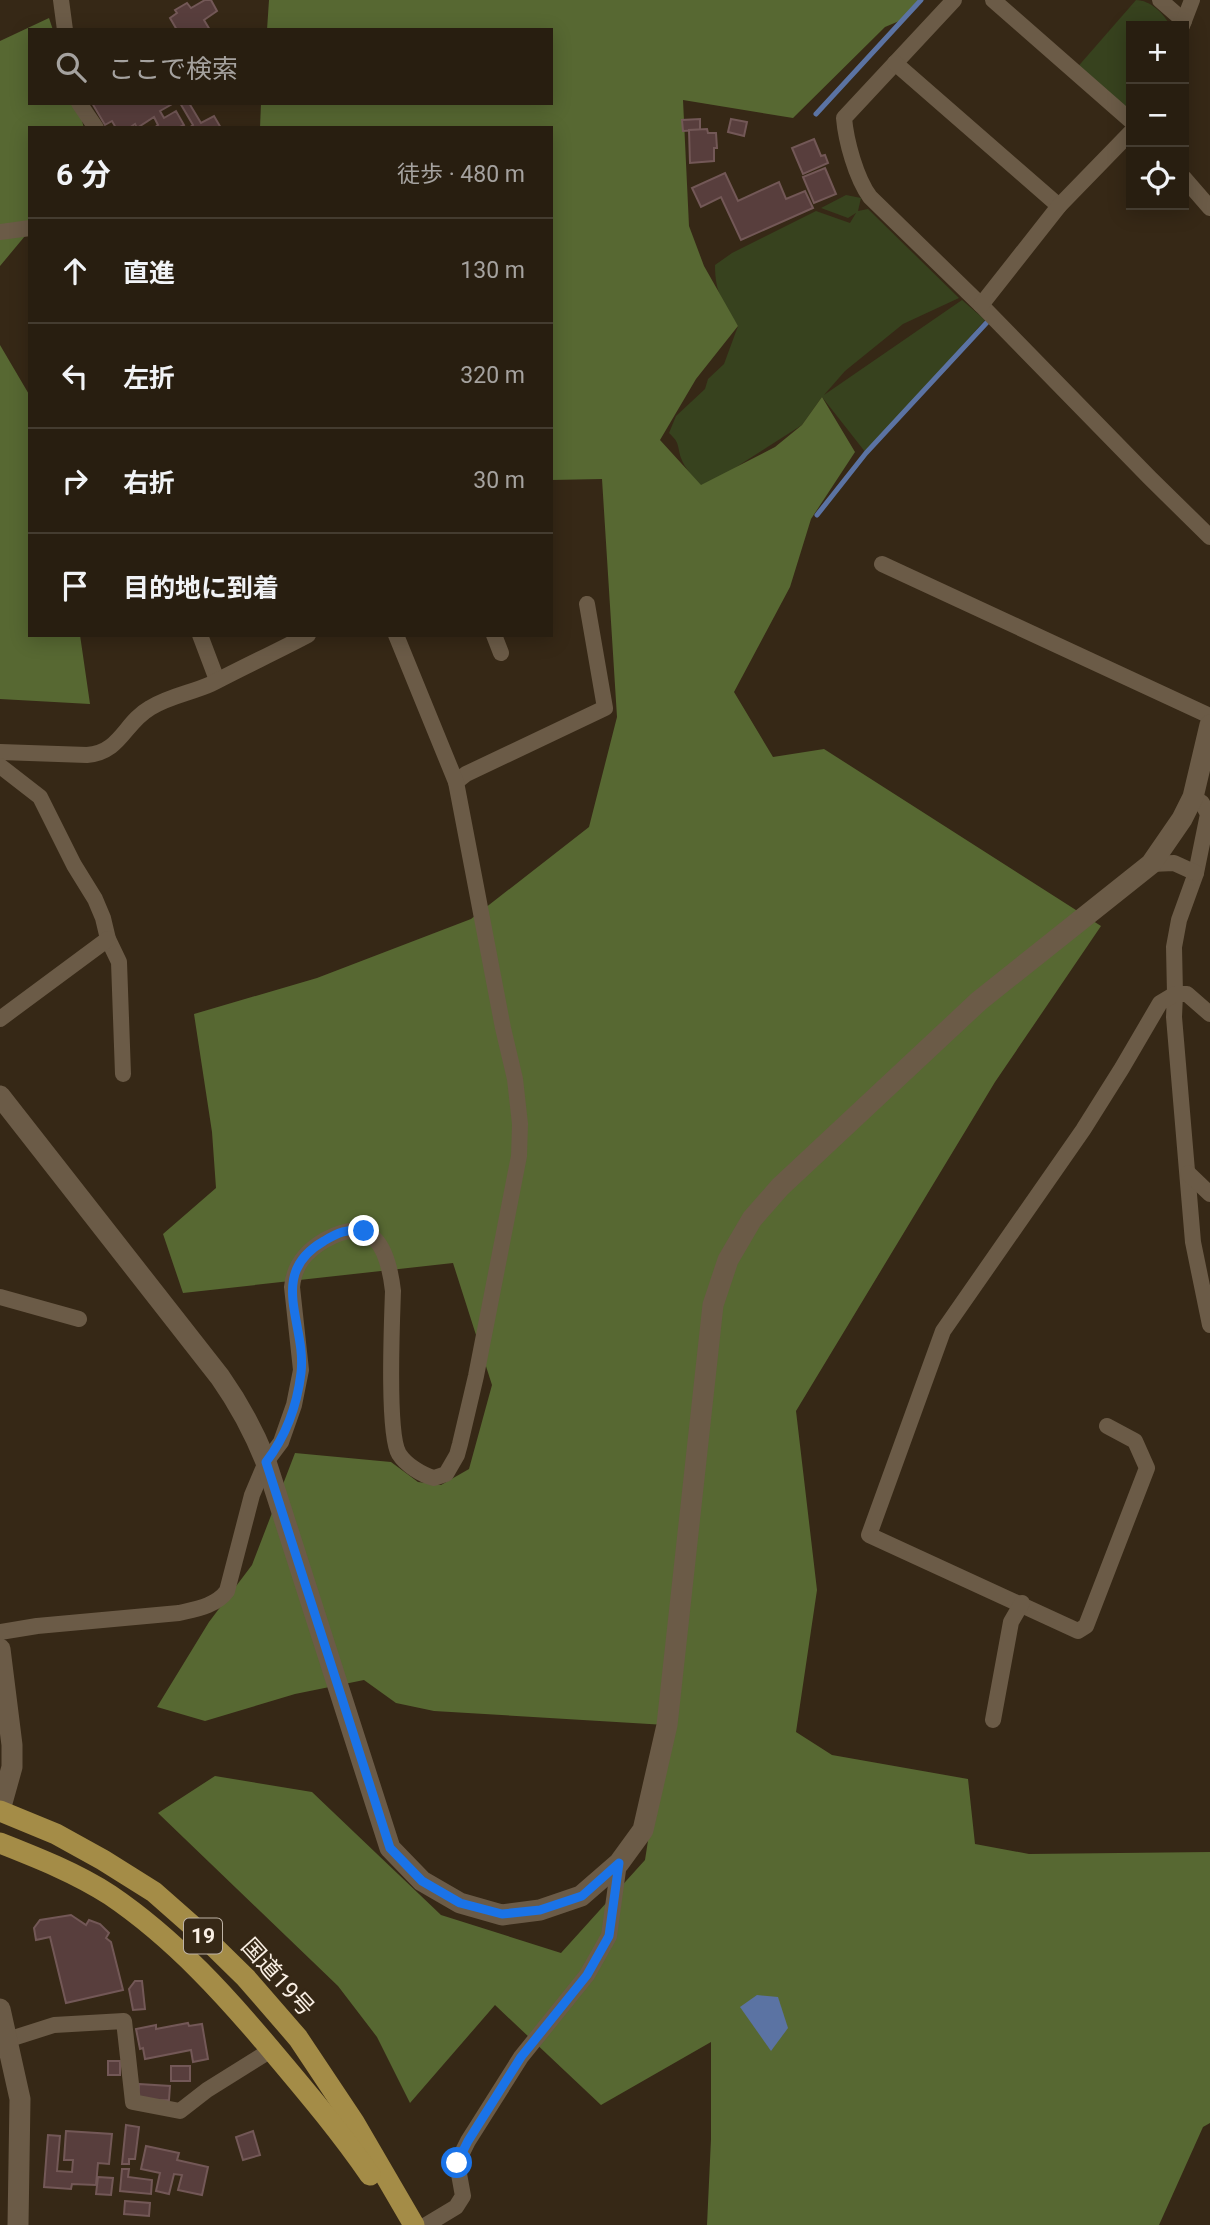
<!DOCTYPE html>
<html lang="ja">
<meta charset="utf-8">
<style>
body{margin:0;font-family:Roboto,"Noto Sans JP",sans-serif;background:#302719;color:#f1f3f6}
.controls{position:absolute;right:21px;top:21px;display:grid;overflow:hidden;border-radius:0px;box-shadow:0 4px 18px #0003}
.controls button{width:63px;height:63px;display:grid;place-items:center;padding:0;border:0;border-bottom:2px solid #443c30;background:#281e10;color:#f1f3f6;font:35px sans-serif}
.stop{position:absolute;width:21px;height:21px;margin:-16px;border:5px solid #1a73e8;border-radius:50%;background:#fff}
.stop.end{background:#1a73e8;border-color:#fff;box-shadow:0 2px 7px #0008}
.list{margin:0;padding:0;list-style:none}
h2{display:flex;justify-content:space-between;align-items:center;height:91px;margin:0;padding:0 28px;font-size:30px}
h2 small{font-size:23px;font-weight:400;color:#a5a29f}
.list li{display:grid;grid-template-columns:46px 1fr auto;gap:21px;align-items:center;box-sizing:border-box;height:105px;padding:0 28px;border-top:2px solid #443c30}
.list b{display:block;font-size:26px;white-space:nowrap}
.list em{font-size:23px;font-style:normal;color:#a5a29f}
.icon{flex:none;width:38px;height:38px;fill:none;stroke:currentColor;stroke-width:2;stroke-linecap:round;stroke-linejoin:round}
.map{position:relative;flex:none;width:1210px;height:2225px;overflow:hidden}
.search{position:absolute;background:#281e10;box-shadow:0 4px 18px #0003;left:28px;top:28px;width:525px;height:77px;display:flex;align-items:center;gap:18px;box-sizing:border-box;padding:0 24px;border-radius:0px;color:#a5a29f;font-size:26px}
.panel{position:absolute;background:#281e10;box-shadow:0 4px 18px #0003;left:28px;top:126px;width:525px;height:511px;border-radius:0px}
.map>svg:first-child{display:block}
.green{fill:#37421e}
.forest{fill:#576832}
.water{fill:#5b73a3}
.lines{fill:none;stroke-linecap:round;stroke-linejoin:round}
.stream{stroke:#5b73a3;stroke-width:5}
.building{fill:#583e3d;stroke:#735857;stroke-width:2}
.minor{stroke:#6b5b47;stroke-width:16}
.tertiary{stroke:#6b5b47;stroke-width:21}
.trunk{stroke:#a48c47;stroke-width:21}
.route{stroke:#1a73e8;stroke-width:9}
.labels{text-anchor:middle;stroke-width:5;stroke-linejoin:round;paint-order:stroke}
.shield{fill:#362816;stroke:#beb3a6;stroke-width:2}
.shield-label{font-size:21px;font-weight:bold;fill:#f9efe4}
.street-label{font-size:23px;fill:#f9efe4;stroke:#362816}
</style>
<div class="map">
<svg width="1210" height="2225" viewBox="0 0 1210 2225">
<rect width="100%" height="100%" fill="#362816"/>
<g class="green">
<path d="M1136,0C1150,0 1165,14 1170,26H1131V112L1075,70Z"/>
<path d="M846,195L861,198L858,211L868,209L959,298L903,324L845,371L824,395L962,300L985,320L866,453L822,397L802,425L727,473L701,486C693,477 685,469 681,458C677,445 680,443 669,433L676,416L705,389L708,379L724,364L738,326C723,303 715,293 715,265L732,253L816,211L850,223L856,213L848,218L821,208Z"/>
</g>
<g class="forest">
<path d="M269,0H921L904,19L885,27L793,118L683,100L689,226L704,266L738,326L696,379L660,440L701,485L775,447L802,425L822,397L855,452L811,519L790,587L734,692L773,757L824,749L1101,926L995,1082L796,1411L817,1590L796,1732L832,1755L968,1779L975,1844L1029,1854L1210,1852V2123L1203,2127L1159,2225H707L711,2139V2042L601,2105L495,2005L410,2103L377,2037L338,1986L158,1813L215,1776L312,1792L441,1915L561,1953L645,1860L666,1725L434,1711L396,1703L364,1680L295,1694L205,1721L157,1707L209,1622L252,1565L295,1453L391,1462L418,1482L441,1485L469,1469L492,1385L453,1263L183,1293L163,1234L216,1188L212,1132L194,1014L317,978L471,919L589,827L617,717L602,479L551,480V128H260L261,103H551V30H267Z"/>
<path d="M49,18L53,30H30V103H77L84,128H30V230L0,266V41Z"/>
<path d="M0,345L30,396V635H80L90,704L0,699Z"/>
</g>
<path class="water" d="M757,1995L778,1997L788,2028L771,2051L740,2007Z"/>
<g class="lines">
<g class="stream">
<path d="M816,114L921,0"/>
<path d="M817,515L866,453L991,318"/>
</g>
</g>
<g class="building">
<path d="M205,0H211L217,11L204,20L210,30H177L170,18L177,13L175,10L187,3L191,8Z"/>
<path d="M92,103H174L160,111L164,118L176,111L184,125L178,128H154L158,125L154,117L137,128L135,124L129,128H116L112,121L105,125Z"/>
<path d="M180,103H189L201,123L214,116L221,128H189L193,125Z"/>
<path d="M700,119V130L683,131L682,120Z"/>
<path d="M731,119L747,122L744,136L728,132Z"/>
<path d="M707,129L708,133H716L717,148H714V161L690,163L689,130Z"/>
<path d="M814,139L821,156L825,155L828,163L803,174L792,148Z"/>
<path d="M825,168L836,194L814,203L803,177Z"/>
<path d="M725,173L738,201L779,182L786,199L805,191L813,208L741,240L721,197L701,207L692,188Z"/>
<path d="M71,1915L86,1925L89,1920L100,1924L109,1933L106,1938L111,1942L123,1990L66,2003L50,1937L36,1940L34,1928L40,1920Z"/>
<path d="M135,1981H142L145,2009L133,2010L129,1989Z"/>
<path d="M188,2023L189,2026L202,2024L208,2059L193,2062L191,2050L145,2059L143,2048L140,2049L136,2029L156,2025V2029Z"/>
<rect x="108" y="2061" width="12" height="14"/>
<rect x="171" y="2066" width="19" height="15"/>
<path d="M139,2084L170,2086L169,2100L138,2101Z"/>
<path d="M126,2125L139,2127L135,2159H129V2164H122Z"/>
<path d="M66,2131L112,2134L109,2164L98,2163L96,2185L72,2184L71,2189L44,2187L48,2135L60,2136L57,2171L72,2172L73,2160H64Z"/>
<path d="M253,2131L260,2155L243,2160L236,2137Z"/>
<path d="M146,2146L179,2153L177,2160L208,2167L202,2195L178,2190L182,2175L174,2174L169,2194L156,2191L160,2173L141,2169Z"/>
<path d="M122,2169H129L128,2177L152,2180L151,2194L120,2191Z"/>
<path d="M98,2177L113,2178L111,2195L96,2194Z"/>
<path d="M125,2201L150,2203L149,2216L124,2214Z"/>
</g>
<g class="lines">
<g class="minor">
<path d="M61,0L65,30"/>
<path d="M954,0L844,118C846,141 856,178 870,197L981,305L1150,478L1210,537"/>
<path d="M993,0L1131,121"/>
<path d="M1160,0L1184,21"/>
<path d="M1182,26L1192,0"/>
<path d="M895,63L1059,206"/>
<path d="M79,103L96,128"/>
<path d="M1184,178L1210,208"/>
<path d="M0,232L30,228"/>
<path d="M981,305L1059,206L1131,132"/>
<path d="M882,564L1210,716"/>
<path d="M200,635L217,680"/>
<path d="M494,635L501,653"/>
<path d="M0,752L87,755C121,752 124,723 150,708C169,696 191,693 211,684C243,667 276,652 308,635"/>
<path d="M0,766L40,797L74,865L95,899L103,918L108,939L119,962L123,1074"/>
<path d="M456,782L466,774L605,708L587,604"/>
<path d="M1193,797L1202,803L1208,814L1196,873L1179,920L1174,947L1175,994L1174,1017L1193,1242L1210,1325"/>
<path d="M1151,864L1174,863L1196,873"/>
<path d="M0,1019L108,939"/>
<path d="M1188,1173L1210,1194"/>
<path d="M0,1297L79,1319"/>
<path d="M1107,1426L1135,1441L1147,1468L1086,1626L1078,1631L869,1535L943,1331L1083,1130L1122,1068L1160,1003L1175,994H1187L1210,1014"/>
<path d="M0,1632L37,1626L179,1613C196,1609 216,1606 227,1591L252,1495L266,1462L281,1442L294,1405L301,1370L292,1287C294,1265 306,1251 325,1240C373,1213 388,1248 393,1291C392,1320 387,1434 399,1454C406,1465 422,1475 434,1478L446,1474L457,1455L460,1444L476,1376L519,1156L520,1124L515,1079L503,1028L456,782L396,635"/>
<path d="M993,1720L1011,1622L1022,1603"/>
<path d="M7,2040L54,2025L124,2021L133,2102L180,2111L207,2090L271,2050"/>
<path d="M426,2225L456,2207L463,2196L457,2163L468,2141L521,2057L587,1975L609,1936L619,1863"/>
</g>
<g class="tertiary">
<path d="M0,1096L220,1377C239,1404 254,1432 266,1462L390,1848L422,1881L460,1903L502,1915L540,1910L581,1896L619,1863L643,1830L667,1725L713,1305L728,1260L752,1219L780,1187L979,1001L1151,864L1182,819L1193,797L1210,725"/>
<path d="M0,1649L12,1745V1767L0,1810"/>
<path d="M0,2009L20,2099L18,2225"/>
</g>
<g class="trunk">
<path d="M0,1811L56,1834L103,1860L154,1892L196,1929L246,1978L298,2038L354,2122L414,2225"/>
<path d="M0,1843C38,1858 76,1873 110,1895C175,1939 228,1998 278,2058C310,2096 341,2133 370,2175"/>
</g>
</g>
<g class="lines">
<path class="route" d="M364,1231C348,1228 337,1233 324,1241C266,1274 307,1324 301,1373C297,1406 286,1436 266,1462L390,1848L422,1881L460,1903L502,1914L540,1910L582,1896L619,1863L609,1936L587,1975L521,2057L468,2141L457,2163"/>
</g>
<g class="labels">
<rect class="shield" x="184" y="1918.5" width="38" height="35" rx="5"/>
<g class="shield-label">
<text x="203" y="1943">19</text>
</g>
<g class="street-label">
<text transform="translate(278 1977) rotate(48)" y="8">国道19号</text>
</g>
</g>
</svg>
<div class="controls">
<button>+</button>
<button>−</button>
<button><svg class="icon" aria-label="locate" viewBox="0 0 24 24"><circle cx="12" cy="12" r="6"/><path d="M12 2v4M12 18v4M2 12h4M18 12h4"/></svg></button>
</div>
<div class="stop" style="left:457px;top:2163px"></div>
<div class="stop end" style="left:364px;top:1231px"></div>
<div class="search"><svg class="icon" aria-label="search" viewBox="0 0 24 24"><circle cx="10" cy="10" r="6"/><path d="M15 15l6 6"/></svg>ここで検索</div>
<section class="panel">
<h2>6 分<small>徒歩 · 480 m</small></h2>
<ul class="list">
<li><svg class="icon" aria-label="ahead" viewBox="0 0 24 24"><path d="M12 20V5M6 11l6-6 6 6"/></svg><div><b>直進</b></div><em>130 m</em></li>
<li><svg class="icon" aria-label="left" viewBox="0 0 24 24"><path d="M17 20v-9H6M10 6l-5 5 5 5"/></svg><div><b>左折</b></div><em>320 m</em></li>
<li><svg class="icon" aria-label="right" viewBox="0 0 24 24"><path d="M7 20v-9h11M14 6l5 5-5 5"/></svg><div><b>右折</b></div><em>30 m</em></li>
<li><svg class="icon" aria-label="arrive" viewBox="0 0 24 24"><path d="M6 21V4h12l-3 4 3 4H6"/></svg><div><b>目的地に到着</b></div></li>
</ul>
</section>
</div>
